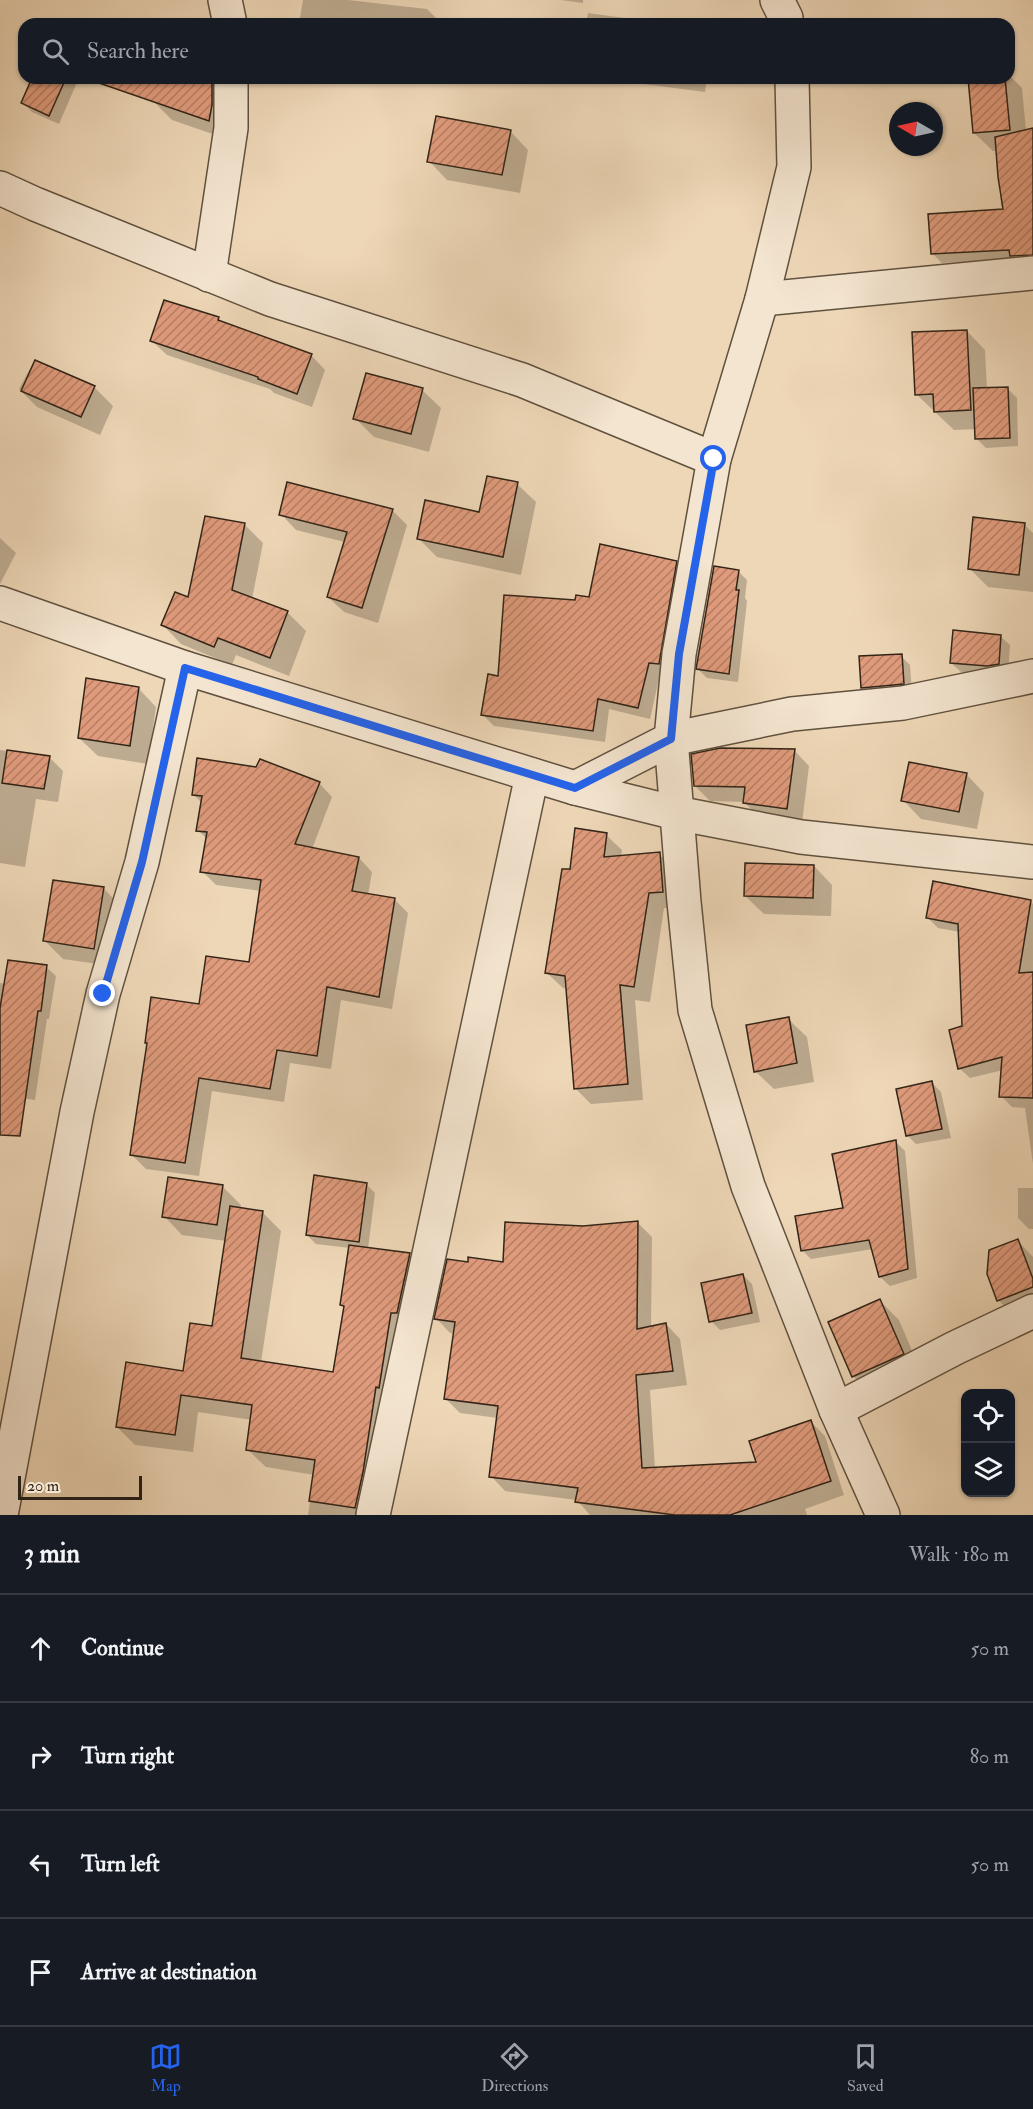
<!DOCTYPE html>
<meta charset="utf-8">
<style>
body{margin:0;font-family:"IM FELL Double Pica",serif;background:#20242c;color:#f1f3f6}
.controls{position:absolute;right:18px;bottom:18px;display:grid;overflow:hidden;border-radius:12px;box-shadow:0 2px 4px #0004}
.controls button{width:54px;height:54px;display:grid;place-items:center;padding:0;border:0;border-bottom:2px solid #363941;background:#171b24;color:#f1f3f6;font:30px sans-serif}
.compass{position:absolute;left:889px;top:102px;width:54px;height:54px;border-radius:50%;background:#171b24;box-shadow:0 2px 4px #0004;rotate:279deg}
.scale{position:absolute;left:18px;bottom:15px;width:124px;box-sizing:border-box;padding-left:6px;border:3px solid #312417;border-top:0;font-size:16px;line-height:21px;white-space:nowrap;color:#312417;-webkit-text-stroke:4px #f4e5d0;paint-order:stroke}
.stop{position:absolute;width:18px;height:18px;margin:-14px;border:4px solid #2563eb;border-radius:50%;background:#fff}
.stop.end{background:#2563eb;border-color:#fff;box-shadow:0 2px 6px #0008}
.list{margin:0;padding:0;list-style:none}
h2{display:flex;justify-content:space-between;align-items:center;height:78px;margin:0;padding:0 24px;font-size:26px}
h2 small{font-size:20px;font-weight:400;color:#9ea1a6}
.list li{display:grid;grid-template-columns:39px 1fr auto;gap:18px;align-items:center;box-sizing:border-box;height:108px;padding:0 24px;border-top:2px solid #363941}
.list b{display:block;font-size:22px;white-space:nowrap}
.list em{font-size:20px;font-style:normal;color:#9ea1a6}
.icon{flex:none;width:33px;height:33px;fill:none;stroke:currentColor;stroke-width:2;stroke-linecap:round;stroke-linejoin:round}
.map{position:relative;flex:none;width:1033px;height:1515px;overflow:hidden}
.search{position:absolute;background:#171b24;box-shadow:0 2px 4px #0004;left:18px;right:18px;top:18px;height:66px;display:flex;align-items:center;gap:15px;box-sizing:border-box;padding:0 21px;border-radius:18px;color:#9ea1a6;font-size:22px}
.sheet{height:510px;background:#171b24}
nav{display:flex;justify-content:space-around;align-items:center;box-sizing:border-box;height:84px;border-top:2px solid #363941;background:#171b24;font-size:16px;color:#9ea1a6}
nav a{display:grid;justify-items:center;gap:3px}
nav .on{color:#2563eb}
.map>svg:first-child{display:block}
.shadow{fill:#0003}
.building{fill:url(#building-hatch);stroke:#312417;stroke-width:1.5}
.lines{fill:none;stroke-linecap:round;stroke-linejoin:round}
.minor-casing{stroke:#60513f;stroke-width:36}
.minor{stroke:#f4e5d0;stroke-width:33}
.route{stroke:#2563eb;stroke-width:8}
</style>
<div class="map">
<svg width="1033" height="1515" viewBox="0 0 1033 1515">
<defs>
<pattern id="building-hatch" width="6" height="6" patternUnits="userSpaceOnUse" patternTransform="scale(1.5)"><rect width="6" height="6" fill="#e09b7c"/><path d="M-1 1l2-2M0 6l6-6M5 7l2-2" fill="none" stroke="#b67e65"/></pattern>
</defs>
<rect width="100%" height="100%" fill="#eed7b7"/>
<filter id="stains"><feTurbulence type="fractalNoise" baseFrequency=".00333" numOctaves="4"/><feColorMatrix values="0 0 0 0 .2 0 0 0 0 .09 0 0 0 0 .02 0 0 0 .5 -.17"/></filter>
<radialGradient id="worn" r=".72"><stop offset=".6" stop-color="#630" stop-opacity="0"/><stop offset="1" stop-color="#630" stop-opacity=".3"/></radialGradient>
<g class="shadow">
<path d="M303,0H348L427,9L436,18L435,24H299Z"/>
<path d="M561,0H583V3Z"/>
<path d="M588,13L639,20L643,24H586Z"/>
<path d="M1009,75L1022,88L1026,131L1033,130V218L1011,215L1012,259L942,263L933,254L1005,210L1001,206L998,151H993L974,133L969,78H1009Z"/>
<path d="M33,78H76L78,80L59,124L32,112L23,103Z"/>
<path d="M158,78H216L227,139L172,120L153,101Z"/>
<path d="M598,78H707L705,92Z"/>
<path d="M510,131L528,150L520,193L447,180L429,161Z"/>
<path d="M165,302L219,319L223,323L311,355L325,370L312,407L274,393L270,389L167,355L152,341Z"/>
<path d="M967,331L985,350L987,389H1008L1017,398L1018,446L986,448L976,438V429L954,430L916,394Z"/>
<path d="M34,361L94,387L113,406L100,435L37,407L19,389Z"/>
<path d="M422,390L441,408L429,452L374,437L355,418Z"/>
<path d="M517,484L536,502L521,575L437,557L418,538L480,514Z"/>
<path d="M392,510L407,525L378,623L344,612L328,597L345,542L296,530L281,514Z"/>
<path d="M244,524L263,543L252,599L287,612L306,631L289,676L236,655L232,665L181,644L163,625L190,599Z"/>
<path d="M1024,524L1033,533V592L988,587L969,568Z"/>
<path d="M0,538L16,553L0,584Z"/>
<path d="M676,562L688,574L670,675L660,674L650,719L609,709L605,742L494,726L483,715L499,677L576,602L590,599Z"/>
<path d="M738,571L747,580L745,598L747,601L738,682L707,678L698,669Z"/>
<path d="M1000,636L1010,645L1008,673L996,675L961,672L951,663Z"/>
<path d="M901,656L910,665L912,692L871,697L862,688Z"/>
<path d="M138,688L156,707L148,764L98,756L79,738Z"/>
<path d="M0,750L49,757L63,771L58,802L36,799L25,867L0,863Z"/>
<path d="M794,750L809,766L802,823L760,818L744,802L710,801L695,786Z"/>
<path d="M966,774L984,793L977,829L921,819L903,800Z"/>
<path d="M319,783L332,797L312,849L359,858L372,872L368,895L394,899L408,913L392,1009L341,1000L331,1069L290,1063L284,1102L212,1091L199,1176L146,1169L132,1155L200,1006L250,964L261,891L216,885L202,871L207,839L198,830L202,803L193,794Z"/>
<path d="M606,835L622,850L621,857L659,854L675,870L678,907L664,908L650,1002L635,1000L643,1100L591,1104L576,1089L567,989L563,988L547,973L571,870Z"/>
<path d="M814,866L832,885L831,916L764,914L745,896Z"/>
<path d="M103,888L122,907L112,966L63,959L45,941Z"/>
<path d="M1030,901L1033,904V1164L1025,1108L1012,1107L1001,1096L1003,1070L970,1078L959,1068L963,1027L960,932L938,928L927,917Z"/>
<path d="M46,967L56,976L49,1019H47L35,1100L0,1095V983L5,984Z"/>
<path d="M788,1019L807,1037L814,1082L774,1089L755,1071Z"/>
<path d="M932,1083L941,1092L951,1138L916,1144L907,1135Z"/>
<path d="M896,1142L905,1151L917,1278L890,1286L880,1277L873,1249L811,1259L802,1250L845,1209Z"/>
<path d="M366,1184L375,1193L368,1249L409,1255L427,1273L375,1515H308L314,1475L266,1467L247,1449L252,1420L198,1412L193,1452L135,1445L117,1427L184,1372L213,1328L226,1241L182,1235L164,1216L222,1186L241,1205L240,1209L263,1213L281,1231L261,1362L335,1374L345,1308L342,1305L350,1248L316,1244L307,1235Z"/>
<path d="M1018,1188H1033V1229H1029L1018,1218Z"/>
<path d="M638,1223L652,1237L651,1328L666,1324L680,1339L687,1385L650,1390L655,1469L758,1464L811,1422L825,1436L844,1495L805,1509L807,1515H590L577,1500L505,1491L491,1476L498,1418L460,1413L445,1398L455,1334L450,1333L436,1318L469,1264H504L583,1227Z"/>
<path d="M1018,1241L1033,1257V1312L1017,1318L998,1300Z"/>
<path d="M743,1275L752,1284L760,1322L720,1330L711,1321Z"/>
<path d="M880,1301L899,1320L921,1372L871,1394L853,1376Z"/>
</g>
<g class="building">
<path d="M32,78H66L49,116L21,103Z"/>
<path d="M100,78H212V105L209,121L99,83Z"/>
<path d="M968,78H1005L1010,130L973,133Z"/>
<path d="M436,116L511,130L502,175L427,162Z"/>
<path d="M1033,128V255L1010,256L1009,250L931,254L928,214L1003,209L998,177L995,137Z"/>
<path d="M164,300L219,317L218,320L312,354L297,394L258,379V377L150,341Z"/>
<path d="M967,330L971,410L934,412L933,394L915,395L912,332Z"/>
<path d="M35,360L95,386L81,417L21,391Z"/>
<path d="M366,373L423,388L411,434L353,419Z"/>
<path d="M1008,387L1010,438L975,439L973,388Z"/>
<path d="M487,476L518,482L503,557L417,539L425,500L479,512Z"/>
<path d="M287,482L393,509L362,608L327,597L347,532L279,515Z"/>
<path d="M205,516L245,523L232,590L288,611L270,658L218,638L214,647L161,625L175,592L188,597Z"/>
<path d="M973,517L1025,523L1019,575L968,569Z"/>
<path d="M600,544L677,561L659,664L649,663L638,708L598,699L593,731L481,715L488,674L498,676L504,595L575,600L576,595L589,597Z"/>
<path d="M714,566L739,570L736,590H739L729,674L696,669Z"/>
<path d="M953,630L1001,635L999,664L987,666L950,663Z"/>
<path d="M902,654L904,684L861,688L859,656Z"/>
<path d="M86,678L139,687L130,746L78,738Z"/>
<path d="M720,748L795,749L787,809L743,803L745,787L694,786L691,754Z"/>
<path d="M7,750L50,756L44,789L2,783Z"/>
<path d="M197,758L256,767L260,759L320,782L295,844L359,857L352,891L395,898L379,997L327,987L317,1056L277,1050L270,1089L199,1078L185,1163L130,1155L147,1043H145L151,997L199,1004L206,956L249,962L261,880L200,872L207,832L196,831L202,796L192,795Z"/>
<path d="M909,762L967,773L959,812L901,801Z"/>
<path d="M575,828L607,833L604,857L660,852L663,892L649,893L634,987L620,985L628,1084L574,1089L565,976L545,973L562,869H570Z"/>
<path d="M745,863L814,865L813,898L744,896Z"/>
<path d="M53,880L104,887L94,949L43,941Z"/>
<path d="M933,881L1031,900L1019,973L1033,972V1098L999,1097L1002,1057L958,1069L949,1030L962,1026L958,924L926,918Z"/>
<path d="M8,960L47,965L41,1011H38L20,1136L0,1135V1008Z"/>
<path d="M789,1017L797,1063L754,1072L746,1025Z"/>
<path d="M932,1081L942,1129L906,1136L896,1089Z"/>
<path d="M896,1140L908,1269L879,1277L869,1240L801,1251L795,1216L843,1208L832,1154Z"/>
<path d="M314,1175L367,1183L359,1242L306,1235Z"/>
<path d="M168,1177L223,1185L217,1225L162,1217Z"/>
<path d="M230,1206L263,1211L241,1358L333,1372L344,1306L340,1305L349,1245L410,1253L397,1313H391L379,1388L376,1387L363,1472L355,1508L309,1501L315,1460L246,1450L252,1405L181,1395L175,1435L116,1427L126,1362L183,1371L190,1323L212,1326Z"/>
<path d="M638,1221L637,1329L666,1323L673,1371L636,1375L642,1468L756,1462L749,1441L811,1420L831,1481L730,1515H675L575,1502L578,1488L489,1477L498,1406L444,1399L455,1322L434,1319L447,1259L468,1262V1257L503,1262L505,1222L583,1226Z"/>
<path d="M1018,1239L1033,1279V1287L997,1301L987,1274L989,1250Z"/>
<path d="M743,1274L752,1313L709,1322L701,1283Z"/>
<path d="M880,1299L904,1354L852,1377L828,1322Z"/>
</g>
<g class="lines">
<defs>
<g id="minor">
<path d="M225,0L230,24"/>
<path d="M777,0L786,18V24"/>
<path d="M792,78L794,167L762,299L714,459L679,654L671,739L684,902L695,1010L748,1186L836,1410L883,1515"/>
<path d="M0,188L35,204L270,299L522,380L714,459"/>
<path d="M209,275L231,128V78"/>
<path d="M762,299L1033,273"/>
<path d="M0,603L185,668L575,788L676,813L801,837L1033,862"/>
<path d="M575,788L671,739L792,714L903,703L1033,676"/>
<path d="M836,1410L955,1348L1033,1311"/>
<path d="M1,1515L77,1112L103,994L142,862L185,668"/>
<path d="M373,1515L532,775"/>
</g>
</defs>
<use href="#minor" class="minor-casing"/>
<use href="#minor" class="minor"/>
</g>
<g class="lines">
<path class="route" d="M103,994L142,862L185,668L575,788L671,739L679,654L714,459"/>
</g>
<rect width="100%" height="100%" filter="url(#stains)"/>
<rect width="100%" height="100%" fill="url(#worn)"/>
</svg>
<div class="controls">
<button><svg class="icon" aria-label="locate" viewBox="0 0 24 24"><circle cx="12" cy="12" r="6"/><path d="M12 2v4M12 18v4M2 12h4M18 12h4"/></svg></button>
<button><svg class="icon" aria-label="layers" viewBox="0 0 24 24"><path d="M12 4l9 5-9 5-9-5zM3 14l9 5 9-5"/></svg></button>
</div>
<svg class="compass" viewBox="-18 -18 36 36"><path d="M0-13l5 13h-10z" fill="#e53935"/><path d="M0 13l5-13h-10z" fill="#9ea1a6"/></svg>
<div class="scale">20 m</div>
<div class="stop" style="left:714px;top:459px"></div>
<div class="stop end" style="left:103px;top:994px"></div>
<div class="search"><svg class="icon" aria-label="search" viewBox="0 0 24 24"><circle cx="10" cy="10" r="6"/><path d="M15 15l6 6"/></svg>Search here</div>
</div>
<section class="sheet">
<h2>3 min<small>Walk · 180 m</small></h2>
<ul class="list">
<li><svg class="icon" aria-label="ahead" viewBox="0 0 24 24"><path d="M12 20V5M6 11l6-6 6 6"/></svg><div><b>Continue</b></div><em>50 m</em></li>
<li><svg class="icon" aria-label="right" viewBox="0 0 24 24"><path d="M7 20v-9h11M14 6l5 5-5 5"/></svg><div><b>Turn right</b></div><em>80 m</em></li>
<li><svg class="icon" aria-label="left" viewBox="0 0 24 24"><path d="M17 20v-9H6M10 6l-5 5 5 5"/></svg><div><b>Turn left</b></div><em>50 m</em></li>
<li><svg class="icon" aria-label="arrive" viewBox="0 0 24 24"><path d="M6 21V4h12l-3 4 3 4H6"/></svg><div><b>Arrive at destination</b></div></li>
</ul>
</section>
<nav>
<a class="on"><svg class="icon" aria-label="map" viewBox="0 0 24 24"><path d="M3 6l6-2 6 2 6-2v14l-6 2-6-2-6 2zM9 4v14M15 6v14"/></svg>Map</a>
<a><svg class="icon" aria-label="directions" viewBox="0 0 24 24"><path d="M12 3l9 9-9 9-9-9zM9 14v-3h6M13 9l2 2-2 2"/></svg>Directions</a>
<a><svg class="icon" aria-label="saved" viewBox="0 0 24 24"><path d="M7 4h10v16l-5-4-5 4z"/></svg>Saved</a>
</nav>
